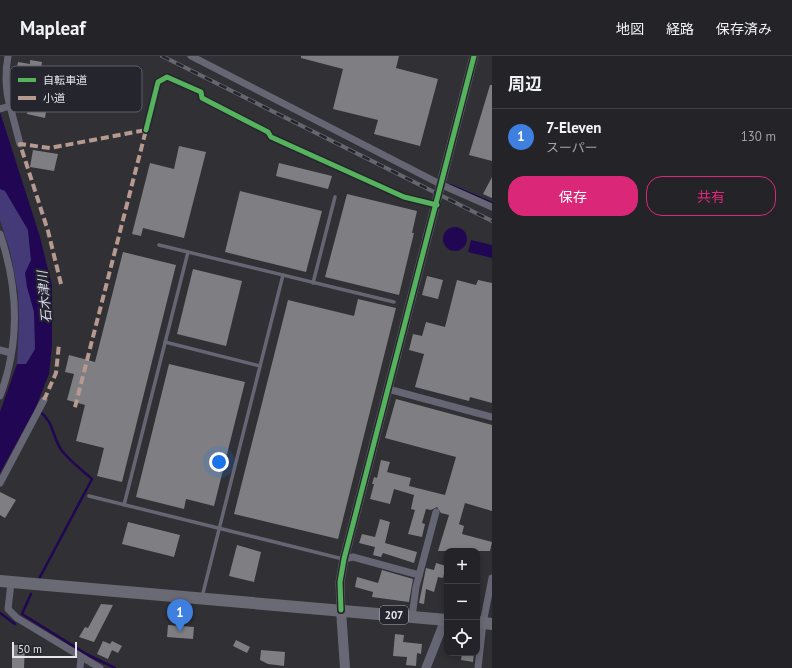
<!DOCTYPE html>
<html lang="ja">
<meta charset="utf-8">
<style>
body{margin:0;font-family:"PT Sans","Noto Sans JP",sans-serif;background:#2c2c30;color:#f1f3f6}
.controls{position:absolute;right:12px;bottom:12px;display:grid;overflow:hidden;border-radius:8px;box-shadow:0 2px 6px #0003}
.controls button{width:36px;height:36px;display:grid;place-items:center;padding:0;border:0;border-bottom:1px solid #414145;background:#242428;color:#f1f3f6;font:20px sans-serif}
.scale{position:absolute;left:12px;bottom:10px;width:65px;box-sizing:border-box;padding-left:4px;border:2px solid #e6e6ec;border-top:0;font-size:11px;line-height:14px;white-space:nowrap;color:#e6e6ec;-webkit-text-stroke:3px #25252d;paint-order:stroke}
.you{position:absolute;left:219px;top:406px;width:14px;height:14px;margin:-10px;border:3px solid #fff;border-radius:50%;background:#1a73e8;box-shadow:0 0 0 6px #1a73e833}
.badge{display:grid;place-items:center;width:26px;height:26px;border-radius:50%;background:#db2777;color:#fff;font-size:13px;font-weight:700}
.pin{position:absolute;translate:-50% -33px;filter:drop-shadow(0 1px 2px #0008)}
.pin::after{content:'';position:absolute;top:21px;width:14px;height:12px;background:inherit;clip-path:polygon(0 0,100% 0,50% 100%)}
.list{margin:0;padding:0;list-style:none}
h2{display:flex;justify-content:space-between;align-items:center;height:52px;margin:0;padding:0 16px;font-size:17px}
h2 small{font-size:13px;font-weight:400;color:#a3a4a8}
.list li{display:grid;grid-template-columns:26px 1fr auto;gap:12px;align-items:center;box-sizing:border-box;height:56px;padding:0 16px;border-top:1px solid #414145}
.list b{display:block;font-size:15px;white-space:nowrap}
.list p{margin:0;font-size:13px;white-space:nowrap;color:#a3a4a8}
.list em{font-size:13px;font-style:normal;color:#a3a4a8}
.actions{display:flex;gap:8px;padding:12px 16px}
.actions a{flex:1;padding:9px 0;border:1px solid #db2777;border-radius:16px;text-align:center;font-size:14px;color:#db2777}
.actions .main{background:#db2777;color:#fff}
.icon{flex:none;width:22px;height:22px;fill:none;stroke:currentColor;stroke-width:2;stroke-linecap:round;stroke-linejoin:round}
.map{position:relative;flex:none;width:492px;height:612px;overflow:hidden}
header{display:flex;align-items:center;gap:24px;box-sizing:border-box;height:56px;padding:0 20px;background:#242428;border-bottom:1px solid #414145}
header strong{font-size:19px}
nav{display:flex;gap:22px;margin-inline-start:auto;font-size:14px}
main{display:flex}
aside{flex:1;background:#242428}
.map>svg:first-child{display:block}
.green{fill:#433a77}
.water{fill:#210753}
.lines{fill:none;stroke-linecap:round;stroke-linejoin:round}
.stream{stroke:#210753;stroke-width:2.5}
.building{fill:#7f7f83}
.service{stroke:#666573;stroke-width:3.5}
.minor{stroke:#666573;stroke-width:7}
.tertiary{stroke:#666573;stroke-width:9}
.secondary{stroke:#676776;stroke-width:10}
.trunk{stroke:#6a6a75;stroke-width:12}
.rail-casing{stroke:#666670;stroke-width:4}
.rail{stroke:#25252d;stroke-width:2.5;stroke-dasharray:8;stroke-linecap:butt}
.quiet{stroke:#b69a8f;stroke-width:4;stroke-dasharray:8 4;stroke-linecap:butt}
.cycleway-casing{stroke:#25252d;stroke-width:8}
.cycleway{stroke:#56b35d;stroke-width:5}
.labels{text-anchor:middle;stroke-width:4;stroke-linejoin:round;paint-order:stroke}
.shield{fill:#25252d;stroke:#acacb3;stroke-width:1}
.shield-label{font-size:11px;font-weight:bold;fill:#e6e6ec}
.water-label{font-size:13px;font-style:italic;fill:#d6d5ed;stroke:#25252d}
.key{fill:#25252d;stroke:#5f5f66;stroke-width:1}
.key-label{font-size:11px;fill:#e6e6ec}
</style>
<header>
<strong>Mapleaf</strong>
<nav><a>地図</a><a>経路</a><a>保存済み</a></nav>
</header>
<main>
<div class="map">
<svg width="492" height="612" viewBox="0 0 492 612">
<rect width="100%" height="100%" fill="#303035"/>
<path class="green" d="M0,105L28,174L40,287L5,347L17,308L19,267L18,236L10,195L0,164Z"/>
<g class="water">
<path d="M0,56L40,181L52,229V290L49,318L35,353L0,417V356L17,308H26L35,293L34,256L27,231L25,217L31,204L28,174L5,135L0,133Z"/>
<circle cx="455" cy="183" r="12"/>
<path d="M471,184L492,189V202L468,196Z"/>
</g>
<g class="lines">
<g class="stream">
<path d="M450,129L492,147"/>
<path d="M39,355C54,365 52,381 62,395C70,405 82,414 92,423L39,523"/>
<path d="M31,538L22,558L88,599L115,612"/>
<path d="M0,557L15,568"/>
</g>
</g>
<g class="building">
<path d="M301,0H399L396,12L438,23L420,90L374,78L378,64L333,53L343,13L301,2Z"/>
<path d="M30,4L42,6L40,18L51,20L49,32L14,26L18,6L30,8Z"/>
<path d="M490,29H492V105L469,99Z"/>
<path d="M29,46L47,49L45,62L27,58Z"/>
<path d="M179,90L206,96L184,182L143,172L141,180L132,178L150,107L174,113Z"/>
<path d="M33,94L58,98L54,115L30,111Z"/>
<path d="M279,107L332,120L328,133L276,120Z"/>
<path d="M492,121V142L483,138Z"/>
<path d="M240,135L322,155L306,216L225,196Z"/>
<path d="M347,138L417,155L412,177H414L399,239L325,221Z"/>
<path d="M123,196L176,209L122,426L97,420L104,392L76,385L85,349L67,344L74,318L65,316L69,299L95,306Z"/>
<path d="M193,213L242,225L226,290L177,278Z"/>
<path d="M427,220L443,224L438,243L422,239Z"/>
<path d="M457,224L476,229L478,224L492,227V347L470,341L469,345L415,331L424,298L409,294L413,278L422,280L426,266L445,271Z"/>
<path d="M358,243L396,252L338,483L234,458L288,244L354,260Z"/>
<path d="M169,308L245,326L214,450L186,443L184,453L136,441Z"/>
<path d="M396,343L492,369V455L465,447L459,468L464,470L462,478L492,486L490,495H438L449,459L441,457L437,451L431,454L426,453L422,467L425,468L422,481L408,478L415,454L411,453L414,439L394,433L390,448L370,443L374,428H372L374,421L377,422L381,404L390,406L387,416L411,422L409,430L445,439L456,401L385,382Z"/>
<path d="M0,436L16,444L5,462L0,459Z"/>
<path d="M380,463L390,466L385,487L417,496L414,507L383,497L381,501L373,499L375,491L359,487L362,478L375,481Z"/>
<path d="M128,466L180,479L174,501L122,488Z"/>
<path d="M237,489L261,496L254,526L229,520Z"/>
<path d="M436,507L446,510L443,522L438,521L434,536L426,533L424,548L419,547L426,512L434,514Z"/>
<path d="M382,514L413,523L409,546L372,541L373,536L355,531L357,521L378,527Z"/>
<path d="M101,548L113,549L94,586L79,581L85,571L88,572Z"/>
<path d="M168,569L194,571L193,583L167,581Z"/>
<path d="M395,578L404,579L403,586L422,588L421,598L417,597L416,610L406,609L407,601L393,600Z"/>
<path d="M236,584L250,591L247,597L233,590Z"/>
<path d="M103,585L110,588L112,585L122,590L118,597L112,594L108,603L97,598Z"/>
<path d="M12,589H25L24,612H12Z"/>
<path d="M261,594L285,596L284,610L268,608L260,604Z"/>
<path d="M462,597H474L473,606L461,604Z"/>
</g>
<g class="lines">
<g class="service">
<path d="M159,189L394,246"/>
<path d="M313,227L335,141"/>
<path d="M165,286L260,310"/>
<path d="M89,440L343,503"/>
<path d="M124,449L188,196"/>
<path d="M202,541L283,219"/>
</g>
<g class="minor">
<path d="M191,0L442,129L492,151"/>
<path d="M10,50L20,88"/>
<path d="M0,53L10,50C5,33 5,17 8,0"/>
<path d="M146,74L158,26L167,21L201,36L202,42L268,76L271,81L404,141L437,149"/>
<path d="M0,178C18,231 20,287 0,340"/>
<path d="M0,294L11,297"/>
<path d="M388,333L492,361"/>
<path d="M0,427L44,344"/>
<path d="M344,503L353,501L419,519"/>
<path d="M11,527L8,553L17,562L100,612"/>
<path d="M412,561L416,531L436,456"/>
<path d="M80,612L81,602"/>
<path d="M478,612L483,567L492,522"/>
</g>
<g class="tertiary">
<path d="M341,554L340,526L344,503L474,0"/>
<path d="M426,612L445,564"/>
</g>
<path class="secondary" d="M341,554L345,612"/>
<g class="trunk">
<path d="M0,525L447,564"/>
<path d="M477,566L492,568"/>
</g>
<defs>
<path id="rail" d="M162,0L492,165"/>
</defs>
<use href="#rail" class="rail-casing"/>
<use href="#rail" class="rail"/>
<g class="quiet">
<path d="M61,228L48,175L20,88L50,92L146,74L74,355"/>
<path d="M44,344L56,317L59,288"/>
</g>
<defs>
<g id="cycleway">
<path d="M146,74L158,26L167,21L201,36L202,42L268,76L271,81L404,141L437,149"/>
<path d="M341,554L340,526L344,503L474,0"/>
</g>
</defs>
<use href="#cycleway" class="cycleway-casing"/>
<use href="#cycleway" class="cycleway"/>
</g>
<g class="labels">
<rect class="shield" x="380" y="550" width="28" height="18" rx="3"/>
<g class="shield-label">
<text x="394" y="563">207</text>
</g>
<g class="water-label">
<text transform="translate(44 241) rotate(-95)" y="5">石木津川</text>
</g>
</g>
<rect x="10" y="10" width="132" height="46" rx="6" class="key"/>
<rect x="18" y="22" width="18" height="4" fill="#56b35d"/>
<rect x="18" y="40" width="18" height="4" fill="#b69a8f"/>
<g class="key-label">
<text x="43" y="28">自転車道</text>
<text x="43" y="46">小道</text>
</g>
</svg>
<div class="controls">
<button>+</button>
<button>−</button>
<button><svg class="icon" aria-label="locate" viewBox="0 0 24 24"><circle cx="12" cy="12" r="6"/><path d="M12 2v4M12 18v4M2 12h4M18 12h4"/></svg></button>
</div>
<div class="scale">50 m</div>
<div class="you"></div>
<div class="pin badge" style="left:180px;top:576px;background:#3f7fe0">1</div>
</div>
<aside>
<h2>周辺<small></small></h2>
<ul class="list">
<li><span class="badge" style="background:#3f7fe0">1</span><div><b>7-Eleven</b><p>スーパー</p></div><em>130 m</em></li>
</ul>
<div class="actions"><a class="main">保存</a><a>共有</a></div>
</aside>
</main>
